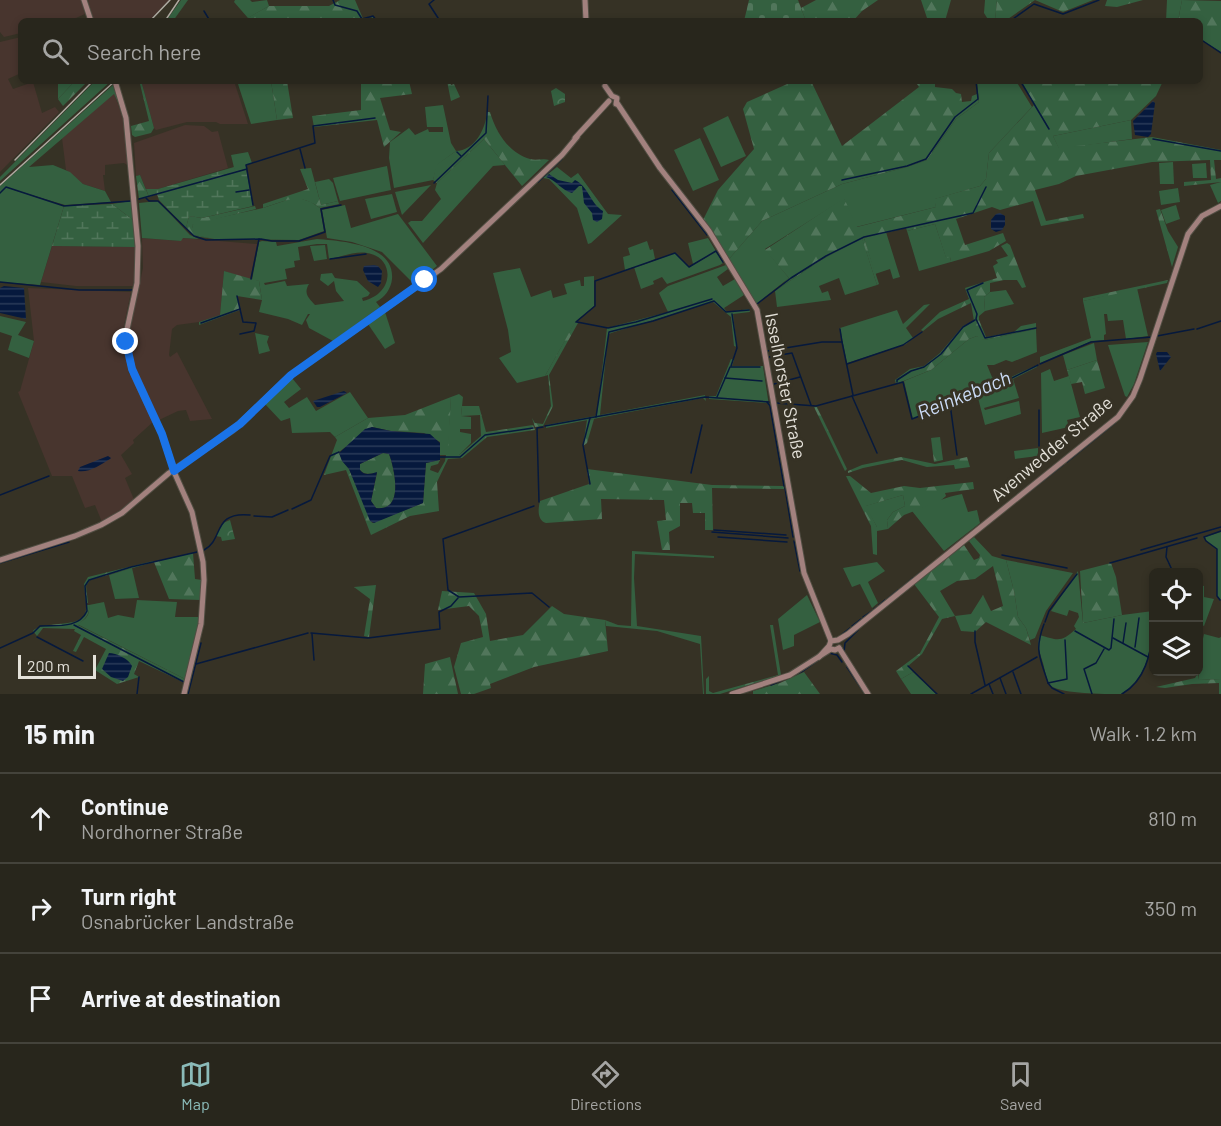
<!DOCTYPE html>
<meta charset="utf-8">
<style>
body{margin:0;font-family:Barlow,sans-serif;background:#343229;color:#f1f3f6}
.controls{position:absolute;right:18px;bottom:18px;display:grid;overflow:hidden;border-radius:9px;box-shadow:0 3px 9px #0003}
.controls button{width:54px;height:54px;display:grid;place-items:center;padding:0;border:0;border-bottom:2px solid #44433b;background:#28261c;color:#f1f3f6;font:30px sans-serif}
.scale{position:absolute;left:18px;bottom:15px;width:78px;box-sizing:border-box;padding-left:6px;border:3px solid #e4e1d9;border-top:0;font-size:16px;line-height:21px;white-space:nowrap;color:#e4e1d9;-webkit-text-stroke:4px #363225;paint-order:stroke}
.stop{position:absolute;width:18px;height:18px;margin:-14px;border:4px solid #1a73e8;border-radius:50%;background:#fff}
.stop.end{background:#1a73e8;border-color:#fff;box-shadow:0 2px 6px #0008}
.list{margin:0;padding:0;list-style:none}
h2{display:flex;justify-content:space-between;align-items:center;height:78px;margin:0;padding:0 24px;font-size:26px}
h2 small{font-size:20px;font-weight:400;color:#a5a5a3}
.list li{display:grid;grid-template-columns:39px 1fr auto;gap:18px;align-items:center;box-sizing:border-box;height:90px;padding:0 24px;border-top:2px solid #44433b}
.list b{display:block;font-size:22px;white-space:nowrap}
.list p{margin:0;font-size:20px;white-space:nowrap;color:#a5a5a3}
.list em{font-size:20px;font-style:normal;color:#a5a5a3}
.icon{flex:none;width:33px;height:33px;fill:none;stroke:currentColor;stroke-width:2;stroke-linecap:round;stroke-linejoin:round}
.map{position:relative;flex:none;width:1221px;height:694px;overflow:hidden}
.search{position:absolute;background:#28261c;box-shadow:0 3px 9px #0003;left:18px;right:18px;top:18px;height:66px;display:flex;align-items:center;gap:15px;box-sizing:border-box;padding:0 21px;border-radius:9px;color:#a5a5a3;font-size:22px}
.sheet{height:348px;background:#28261c}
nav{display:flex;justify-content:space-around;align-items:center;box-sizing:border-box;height:84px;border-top:2px solid #44433b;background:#28261c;font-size:16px;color:#a5a5a3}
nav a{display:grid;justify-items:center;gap:3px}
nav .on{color:#8bbbb9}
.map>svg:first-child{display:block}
.industrial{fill:#48352e}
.grass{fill:#346040;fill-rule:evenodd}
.forest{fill:url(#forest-firs);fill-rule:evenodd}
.wetland{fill:url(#wetland-marsh)}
.cemetery{fill:url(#cemetery-stones)}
.park{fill:url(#park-crowns)}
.water{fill:url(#water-rules);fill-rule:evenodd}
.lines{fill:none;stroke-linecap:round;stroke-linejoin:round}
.stream{stroke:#06193d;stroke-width:1.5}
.secondary-casing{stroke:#514e43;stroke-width:7}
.secondary{stroke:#a2817e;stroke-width:5}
.rail{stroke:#aeaaa1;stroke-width:1.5}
.route{stroke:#1a73e8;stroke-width:8}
.labels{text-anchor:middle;stroke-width:6;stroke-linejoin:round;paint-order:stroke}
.street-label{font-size:18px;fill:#e4e1d9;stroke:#363225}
.water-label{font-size:20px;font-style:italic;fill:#cbdbf6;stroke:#363225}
</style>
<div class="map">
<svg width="1221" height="694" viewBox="0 0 1221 694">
<defs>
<pattern id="forest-firs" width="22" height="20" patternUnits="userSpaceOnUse" patternTransform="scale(1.5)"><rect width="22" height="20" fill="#346040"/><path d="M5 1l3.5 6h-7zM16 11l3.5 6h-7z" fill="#51765b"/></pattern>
<pattern id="wetland-marsh" width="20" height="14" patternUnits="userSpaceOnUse" patternTransform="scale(1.5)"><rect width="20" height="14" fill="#346040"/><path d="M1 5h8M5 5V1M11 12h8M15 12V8" fill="none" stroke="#51765b"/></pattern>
<pattern id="cemetery-stones" width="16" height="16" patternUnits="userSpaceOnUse" patternTransform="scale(1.5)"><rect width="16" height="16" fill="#346040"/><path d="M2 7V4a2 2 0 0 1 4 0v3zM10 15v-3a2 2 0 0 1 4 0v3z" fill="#51765b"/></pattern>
<pattern id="park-crowns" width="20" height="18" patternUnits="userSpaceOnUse" patternTransform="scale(1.5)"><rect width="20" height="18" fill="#346040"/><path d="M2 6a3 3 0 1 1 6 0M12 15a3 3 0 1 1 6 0" fill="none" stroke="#51765b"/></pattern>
<pattern id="water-rules" width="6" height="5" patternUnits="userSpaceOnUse" patternTransform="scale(1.5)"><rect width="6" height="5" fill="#06193d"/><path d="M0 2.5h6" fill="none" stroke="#2a3a58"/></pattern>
</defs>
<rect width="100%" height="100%" fill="#363225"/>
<g class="industrial">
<path d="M0,0H81L85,14L69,21H21V33L4,37L0,32Z"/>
<path d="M88,0H169L149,21H94Z"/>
<path d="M21,37V73L8,79L13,89L33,82L42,113L55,107L59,112L0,172V42Z"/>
<path d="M153,81H234L248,124H220L216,122H187L156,130L154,128L142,84Z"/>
<path d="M114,93L123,118L129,166L124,163L105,165V175H103L105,191L83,184L66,170L62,138Z"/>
<path d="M185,125L204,126L212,132L218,131L228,168L158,189H146L140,175L136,176L134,143Z"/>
<path d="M142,238L180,241L182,238L257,244L250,280L224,271L220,315L199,322L177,325L172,329L169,355L170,357L177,352L212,419L190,421L186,410L178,411L159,420L138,376L130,354L129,334L143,268Z"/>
<path d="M52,246L135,247L136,267L133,286H76L41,282Z"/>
<path d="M28,288L131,292L124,325L123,346L129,374H132L154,421L133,440L134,443L121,455L132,474L125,478L135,502L102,522L95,505L85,508L72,476H52L18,392L20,391L34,341Z"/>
</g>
<g class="grass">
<path d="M181,0H188L173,21H166Z"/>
<path d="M235,0H250L252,2L267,0L269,6L248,18L234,2Z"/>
<path d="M985,0H997L995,21H989L984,13Z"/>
<path d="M1167,0H1182L1178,21H1166Z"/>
<path d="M58,81H75L58,99Z"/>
<path d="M95,81H111L0,181V177Z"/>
<path d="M237,81H271L277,120L251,124Z"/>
<path d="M977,81H1016L1032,107L989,153L986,179L980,186L935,199L936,207L856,227L844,199L765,249L789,278L756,304L729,259L762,221L842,184L907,167L927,160L956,119L979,102Z"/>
<path d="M114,84L121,105L120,107L114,94L29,167L53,165L70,172L83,184L105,191L111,202L65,205L8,188L64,206L40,285L0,282V186Z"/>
<path d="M443,105L451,143L456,151L437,165L433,180L394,188L389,158L390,142L409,128L415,135L428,129L429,132H443V127H427L425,107Z"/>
<path d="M728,116L746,156L721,167L703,128Z"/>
<path d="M1131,120L1132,139L1059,149L1053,136Z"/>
<path d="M700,138L719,180L693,191L674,150Z"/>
<path d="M484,139L505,165L493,166L423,243L408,223L411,221H422L441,199L435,190L437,183Z"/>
<path d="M248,152L252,163L246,165V169L235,172L231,155Z"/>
<path d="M1173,162L1174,184H1160L1159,163Z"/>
<path d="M1206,163L1207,178H1193L1192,164Z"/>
<path d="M387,166L391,190L340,201L333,178Z"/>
<path d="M557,167L571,178L578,173L608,214L622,215L591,243L588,244L577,208L549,179L543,178Z"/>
<path d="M329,179L333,183L338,201L321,205L315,182Z"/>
<path d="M1221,182V201L1218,203L1210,185Z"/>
<path d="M431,185L402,215L395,192Z"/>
<path d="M1178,188L1180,202L1161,205L1159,191Z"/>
<path d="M392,194L397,212L371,219L365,199Z"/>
<path d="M296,197L311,202L320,208L324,231L299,240L214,239L194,235L192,225L195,223L263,208Z"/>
<path d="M131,201L133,220L112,204Z"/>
<path d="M158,201L190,235L199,239L183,238L181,241L142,238L139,203Z"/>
<path d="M345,205L351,228L398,214L437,266L414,284L382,252L352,242L327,238L322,210Z"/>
<path d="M1176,205L1180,219L1166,224L1161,210Z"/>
<path d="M935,224L946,257H950L951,262L919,271L907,231Z"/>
<path d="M886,232L900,277L893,279L890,269L875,274L864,238Z"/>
<path d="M708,238L723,263L720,265L667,284L662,277L653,281L654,284L641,289L634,267L625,270L623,257L630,255L628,248L647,241L650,250L653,249L655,259L637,267L675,253L689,267L714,253L693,264L688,243Z"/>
<path d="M862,238L877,285L845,295L839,278L819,286L822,293L828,291L831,300L777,307L775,291L821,260Z"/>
<path d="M317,239C341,241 395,244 392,279C391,289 385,297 376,302L380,307L333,341L309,328L306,320L310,314H308L302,325L288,319L259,312L262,300L259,281L252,280L259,242L262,241L276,242L277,246ZM317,244H327L329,259C340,257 356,251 367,253C395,257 395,294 363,301L362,298L368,296L370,293L357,281L335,278L332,273L321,274L320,280L328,286L334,281L336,291L344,301L315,305C309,298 303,294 309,284L287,286L285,281L265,285L264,283L287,279L285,269L295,267L294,261L300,260L298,247Z"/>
<path d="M325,245L327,259L314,261L310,246Z"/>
<path d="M726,265L728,269L717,277L723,286L735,279L744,295L724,308L727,312L749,309L750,312L733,314L737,347L734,346L731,317L713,302L611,333L608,335L600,415L705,395L706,401L703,398L546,428V425L595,416L597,414L607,328L668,312L659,293L668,286Z"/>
<path d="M520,268L531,297L551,290L553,298L567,294L564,284L580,280L581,286H584V277L594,276V306L576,321L545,376L517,383L499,358L511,352L508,330L493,273Z"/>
<path d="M1137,288L1148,336L1126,339L1123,320L1108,321L1107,314H1104L1106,334L1104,335V340L1092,341L1040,363V357L1091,338L1083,301Z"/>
<path d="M1006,290L1014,304L985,311L984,297L990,292Z"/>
<path d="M930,304L906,328L913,338L906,344L847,363L840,328L897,310L903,324L924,305Z"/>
<path d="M385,312L395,343L385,349L368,324Z"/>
<path d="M0,316L26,322L18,335L34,341L29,358L8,350L12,336L0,332Z"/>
<path d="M1036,329L1037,352L1012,362L1006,360L994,365H987L992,377L1000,376L1002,381L1037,365V367L1013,379L1019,398L984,408L985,410L1019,401L1021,414L985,425L977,394L913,419L904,381L931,370L969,339L977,336L984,340Z"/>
<path d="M255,333L269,336L267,342L270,351L259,354Z"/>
<path d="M1148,342L1134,384L1127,397L1125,396L1108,345Z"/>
<path d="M1094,343L1097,360L1067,370L1063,355Z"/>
<path d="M731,359L734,360L732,366H763L769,406L767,403L709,399V396H716Z"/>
<path d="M1050,369L1054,381L1069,376L1080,417L1067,420L1069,427L1042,433L1041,373Z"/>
<path d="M292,378L301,389L284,402L289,408L307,397L316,411L350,392L368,418L335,437L330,432L292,433L290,418L281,421L265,404Z"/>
<path d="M459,394L463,397L461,416L471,417V429H460V432L471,434V443L459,455H447L451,397Z"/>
<path d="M1038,448V456L1015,459L1014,451Z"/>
<path d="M962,494L968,512L977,510L980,523L944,551L912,511C929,505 945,497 962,494Z"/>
<path d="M903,495L905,506L893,512L887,520L888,529L877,531V527L865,506Z"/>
<path d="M1221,532V600L1217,596V549L1206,540L1205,537Z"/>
<path d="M632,551L714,556V558L635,554L634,578L637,626L701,636L704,694H703L700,644L657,631L606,626L605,620L618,625L631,626Z"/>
<path d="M1006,560L1073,573L1046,611L1035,638L1030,640L1026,628L1018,617L1014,591Z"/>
<path d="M877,562L885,571L868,582L878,603L872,608L860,584L852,587L843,568Z"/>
<path d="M132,568L139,598L115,599L109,575Z"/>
<path d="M1078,571L1083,623L1122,615L1153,611C1153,641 1150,677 1121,694C1103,694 1064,694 1051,686C1046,680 1045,670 1043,663C1040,653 1036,645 1040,635C1059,641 1061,642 1076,629L1074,626L1079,617L1078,613L1069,610L1067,616L1051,611Z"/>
<path d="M1199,585L1204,586V597L1214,599L1204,626L1199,623Z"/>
<path d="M807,595L820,622L794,635V646L783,650L778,619Z"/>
<path d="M137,600L177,602L175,617H200L185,679L77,624C86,619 90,616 89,605L104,602L108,618L118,615L134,618Z"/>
<path d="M1204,634L1219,638L1221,637V679L1199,680V657Z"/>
<path d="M913,672L936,694H911L901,679Z"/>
</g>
<g class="forest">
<path d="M340,0H355L364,21L373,17L376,21H242L269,6H329Z"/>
<path d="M816,0H878L862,11L853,21H806L801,8Z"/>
<path d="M921,0H951L945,21H928Z"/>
<path d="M997,0H1093L1063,12L1035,0L1005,21H995Z"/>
<path d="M1107,0H1143L1117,7L1105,6Z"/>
<path d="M1182,0L1221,1V52L1200,39V21H1178Z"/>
<path d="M75,81H88L63,106L58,99Z"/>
<path d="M271,81H287L293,118L277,120Z"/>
<path d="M361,81H409L412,94L380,98L390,130L401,132L384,147L377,120L314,127L312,116L361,110Z"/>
<path d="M447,81H450L451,85L454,84L460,97L451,101Z"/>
<path d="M794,81H811L842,146L919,87L915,81H935V87L952,89L956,93L961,94L962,102L971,101L972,96L977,94L979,102L956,119L927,160L907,167L842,184L762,221L729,259L703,220L718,190L754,149L743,109L747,102Z"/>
<path d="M1020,81H1163L1156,96L1131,120L1053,136L1059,148L1152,137L1221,150V160H1214L1216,179L1221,178V182L1184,186V182L1211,180L1210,160L1152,162L1076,176L1059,184L1035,190L1046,221L1083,214L1084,218L1041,226L1033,201L1000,210L992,207L956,219L965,245L1003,233L1006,241L989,251L951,262L950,257L946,258L935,224L907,231L906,228L864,238L879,284L877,285L862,239L821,260L775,291L789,278L765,250L844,198L857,227L936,207L934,199L980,186L986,179L989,153L1034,105Z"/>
<path d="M140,84H142L154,128L151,133L135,137L132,135L131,126L149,121Z"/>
<path d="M487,112H490C496,133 509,153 530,159C536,161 543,158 549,160L522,186L484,139L437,183L433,180L436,165L456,151C474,151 486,129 487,112Z"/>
<path d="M311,168L321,205L338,201L339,204L320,208C298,192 286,201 263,208V204L308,189L300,169Z"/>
<path d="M140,175L149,197L139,199L136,176Z"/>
<path d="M255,206L256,209L192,225L195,235L214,239L194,236L186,228L189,216L202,218Z"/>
<path d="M1160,209L1168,231L1178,247L1172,267L1156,210Z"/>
<path d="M1007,243L1010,245L1026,287L1022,288L1017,280H1004L990,283V292L984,297L985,311L979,316V320L986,337L1014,332L1021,326L1036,323V329L984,340L980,339L977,336L969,339L931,370L896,384L895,380L910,369L924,366L940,353L963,326L974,321L971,303L938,319L923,331L921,330L940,312L969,299L965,288L997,278L993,266L998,263L996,260L1008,256L1001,246Z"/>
<path d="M224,271L259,281L262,300L237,296L240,310L199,325V322L220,315Z"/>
<path d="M1168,280L1167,283L1083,301V298Z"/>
<path d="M575,322L578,323L549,375L553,406L543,426L535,427L532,418L535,423L543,424L551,406L548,375L545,376Z"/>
<path d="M1097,360L1105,388L1085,394L1082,382L1071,384L1067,370Z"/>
<path d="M451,397L448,455H459L481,436L480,415L461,416L462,406H479L486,432L533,425L535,430L487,437L462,458L448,459L437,482L439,511L410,516L371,535L346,470L324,475L337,440L335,437L368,418L405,415ZM372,427L391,431L424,433L440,442V455H446L445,461L438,473L430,470L431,466L438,464L440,460L426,463L423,503L372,523L349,469L342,460L339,452Z"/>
<path d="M814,407H817L847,469L845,471Z"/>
<path d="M594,419L587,443L583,446L587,420Z"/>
<path d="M940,437L943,460L934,462L931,438Z"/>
<path d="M383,453L389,454C395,470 404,512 376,508L371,501L377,473C370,473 365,476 360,470V464Z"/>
<path d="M901,457L935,464L967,457L970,467L955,469L954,465L927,467L902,460L863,468L848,473V471L862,465Z"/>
<path d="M587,469L712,485L784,486V489L712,488L713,530H705V513H693L692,503H680V526L669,532L670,550H662L657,521L666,520L664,500L601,499L602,519L546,523C537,520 538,509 540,501L589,484Z"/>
<path d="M846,476H850L871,493L904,486L920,488L973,482L974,489L945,493L946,496L940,501L904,515L888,529L887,520L893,512L905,506L903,495L866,506L877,527V555L873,554L871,526Z"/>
<path d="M974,537L992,556L1006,560L1014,591L1018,617L1026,628L1031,645L986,622L975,632L961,631L955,616L942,619L922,654L908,666L913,672L901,679L896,671L920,653L939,617L914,584L964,545L974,560L979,558L980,555L969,541ZM993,566L1003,606L991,611L983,595L971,614L955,616L940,591L957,581L975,579Z"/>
<path d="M193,553L195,579L202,580L201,600L169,599L154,562L90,580L86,586L88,603H86L84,584L88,577L153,561L154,562Z"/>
<path d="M1111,563L1116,577L1122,615L1083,623L1080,571Z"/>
<path d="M376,585L369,637L364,636L370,599L354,587Z"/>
<path d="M442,591L474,593L486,614L490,641L523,635L552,606L564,614L605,620L608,651L534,667L490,684L491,688L474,694H461L454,667L461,643L483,637L479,616L469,606L438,610Z"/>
<path d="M86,605H89C90,616 85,618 78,625L185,679V683L139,661L134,674L139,677L117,684L95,670L106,649L84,637L76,652L73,651L81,635L74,631L75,629L43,628L37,636L33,631C47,618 89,632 86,605Z"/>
<path d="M770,625H773L781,675L720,694H706V679L709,676V691L713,693L778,675Z"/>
<path d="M450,657L458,694H423L425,664Z"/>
<path d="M804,672L820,694H753V691L780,683Z"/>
<path d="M1198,673L1199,680L1221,679V694H1219V683L1192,684L1165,688L1156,687L1195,678Z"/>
</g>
<g class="wetland">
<path d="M234,167L236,172L246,169L253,206L202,218L189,216L186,228L159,200L157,194L149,197L146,189H158Z"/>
<path d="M112,204L133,220L135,247L52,246L64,206Z"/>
</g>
<path class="cemetery" d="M749,0H798L806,21H744Z"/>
<g class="park">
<path d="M556,88L565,94V102L554,106L551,91Z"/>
<path d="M230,520L235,539L222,541L221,537L216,536L223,523Z"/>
</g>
<g class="water">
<path d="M1153,101L1155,103L1151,134L1148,137L1135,135L1133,121Z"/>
<path d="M549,174L558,180L572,183L575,180C588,186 590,203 603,211L602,219L597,222L593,220L592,213L584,203L582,186H579L572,193C562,191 556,180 546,177Z"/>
<path d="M1000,213L1005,216V225L1002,230L996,232L991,229V220L996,214Z"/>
<path d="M374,265L378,266L382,271L381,283L378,287L368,281L363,270L364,266Z"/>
<path d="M4,286L24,288L26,319L0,313V288Z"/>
<path d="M1157,352H1167L1171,357L1160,371L1156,354Z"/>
<path d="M344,391L347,393L320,407H317L313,401Z"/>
<path d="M372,427L391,431L430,434L440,443V460L426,463L423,503L374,523L370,521L349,469L342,461L339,453L365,429ZM383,453L389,454C395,470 404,512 376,508L371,501L377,472C370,474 365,476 360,470V464Z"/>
<path d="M108,456L111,458L110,459C100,465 89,473 78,471L80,467Z"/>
<path d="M109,653C116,653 129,659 132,666L128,677L123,681L111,677L102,669Z"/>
</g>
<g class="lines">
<g class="stream">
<path d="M333,0L335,5L357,11L362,19L373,16L377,21"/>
<path d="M434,0L429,4L440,21"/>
<path d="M204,11L210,21"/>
<path d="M1010,21L1034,4L1063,14L1099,0"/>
<path d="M1200,39L1221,53"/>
<path d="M1021,82L1105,81"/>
<path d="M1021,82L1049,129"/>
<path d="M1153,139L1221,151"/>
<path d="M300,149L305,168"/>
<path d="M457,152L461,156"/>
<path d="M247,170L253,205"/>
<path d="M842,180L907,166L926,159L955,117L978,99L976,81"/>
<path d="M538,182L562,159"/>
<path d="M434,183L486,133L488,96"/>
<path d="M672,190L707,235"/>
<path d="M236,192L249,190"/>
<path d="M0,193L6,187L64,206L131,201"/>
<path d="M146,198L149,201H158L194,236L206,240L261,239L272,241H299L325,232L321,209L341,205"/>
<path d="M139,199L247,169L246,165L315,143L313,126L375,118"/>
<path d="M330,259L366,254"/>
<path d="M251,279L259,239"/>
<path d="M0,282L79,290H133"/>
<path d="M983,283L967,290L977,314L976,319L985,338L1036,328"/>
<path d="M237,296L243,322L256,323L254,331L240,334"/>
<path d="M757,304L791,278L826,256L864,237L973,213L986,187"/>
<path d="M576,322L595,306V281L675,253L689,267L716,251L723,262"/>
<path d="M577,322L608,328L636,322L712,299"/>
<path d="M201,323L240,309"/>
<path d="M840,329L842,342"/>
<path d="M1197,329L1221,321"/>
<path d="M1157,336L1194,329"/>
<path d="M767,351L822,342H842L853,395"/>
<path d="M769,357L792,353L811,405"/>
<path d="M847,364L903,345L922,332"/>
<path d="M1040,364L1091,342L1152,337"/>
<path d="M731,366L737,348L732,314"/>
<path d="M725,378L762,381"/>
<path d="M897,382V380L911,371L924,367L941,354L963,327L975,320"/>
<path d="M774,384L800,377"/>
<path d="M1137,393L1146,369"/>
<path d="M852,396L877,453"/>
<path d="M717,397L730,367H760"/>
<path d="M767,402L770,406L784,486"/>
<path d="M776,403L816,406L903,382L912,419L1002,383L1038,365"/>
<path d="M950,404L957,455"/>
<path d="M1039,410V446"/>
<path d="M596,417L609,332L653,321L714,301L726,312L749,310"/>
<path d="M545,426L705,397L769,402"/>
<path d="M438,457H460L485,435L533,428"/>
<path d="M1067,462L1115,423"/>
<path d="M691,473L702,425"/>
<path d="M590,484L583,445L590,418"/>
<path d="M785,488L793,537"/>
<path d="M0,495L49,476"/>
<path d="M1025,495L1063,465"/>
<path d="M539,502L537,428L543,427"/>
<path d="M534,506L443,539L448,590L459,597L532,593L549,607"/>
<path d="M292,509L311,500L330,456L339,452"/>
<path d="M254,516L272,517L288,510"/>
<path d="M714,530L786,535"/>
<path d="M712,532L788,538"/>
<path d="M718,537L787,542"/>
<path d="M794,541L800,571"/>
<path d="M1167,547L1166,557L1173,572"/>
<path d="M204,550C224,540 212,511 250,515"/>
<path d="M1141,550L1221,527"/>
<path d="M1002,555L1067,568"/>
<path d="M0,563L69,542"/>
<path d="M1110,563L1197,538"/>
<path d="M916,576L927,567"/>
<path d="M900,589L913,578"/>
<path d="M887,599L898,590"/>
<path d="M1220,600L1217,596V549L1206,541L1204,537L1221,531"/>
<path d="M879,605L885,600"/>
<path d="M874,609L877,607"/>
<path d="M863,617L872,611"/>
<path d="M1045,622L1049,611L1077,574"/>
<path d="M1044,624C1034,651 1040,657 1048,683L1052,688L1064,694"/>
<path d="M74,625L184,682"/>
<path d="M852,626L861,619"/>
<path d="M975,631V642L985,685"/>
<path d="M1075,631L1109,650L1111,648L1114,619"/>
<path d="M311,633L368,638L440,629L439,612L451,606L458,598"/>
<path d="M312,634L314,660"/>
<path d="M841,635L850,628"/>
<path d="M37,637L83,661"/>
<path d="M1113,638L1148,657"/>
<path d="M1123,643L1126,623"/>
<path d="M1135,647L1139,618"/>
<path d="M0,648L33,633L40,626C56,625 79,629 87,611L85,586L89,580L131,567L197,552"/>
<path d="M844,652L845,643L858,630"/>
<path d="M829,653L837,655L842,662"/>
<path d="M196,664L308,633"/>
<path d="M908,666L937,694"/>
<path d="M847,667L865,694"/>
<path d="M1013,672L1021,694"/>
<path d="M1157,675L1158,672"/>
<path d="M1000,678L1006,694"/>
<path d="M1048,683L1067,679L1065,640"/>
<path d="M989,684L993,694"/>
<path d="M771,685L803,671L820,659"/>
<path d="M137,694L139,677"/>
<path d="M188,694L201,643"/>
<path d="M971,694L1037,657"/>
<path d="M1092,694L1084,669L1096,663L1104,649"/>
<path d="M1122,694C1146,680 1150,654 1154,629"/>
</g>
<defs>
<g id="secondary">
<path d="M84,0L91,21"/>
<path d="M585,0L586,21"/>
<path d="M115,81L126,118L138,246L137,283L126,334L128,354L134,375L162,434L175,474L192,512L203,562L204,580L201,624L184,694"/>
<path d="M605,86L612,96L617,98L616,104"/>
<path d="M617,103L660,168L709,231L757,310L804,573L831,641"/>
<path d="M575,138L609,101"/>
<path d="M0,560L75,536L101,525L122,513L169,473L233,430L291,375L441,269L562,155L577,137"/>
<path d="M839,648L868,694"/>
<path d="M819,657L829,646L831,641L838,640L848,634L1118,417L1133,396L1140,379L1188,234L1202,216L1221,206"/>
<path d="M732,694L790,675L831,649L835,650L839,648"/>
</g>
</defs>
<use href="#secondary" class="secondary-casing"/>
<use href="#secondary" class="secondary"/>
<g class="rail">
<path d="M150,21L170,0"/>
<path d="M165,21L179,0"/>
<path d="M15,160L93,81"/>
<path d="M0,185L115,81"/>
</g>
</g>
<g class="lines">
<path class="route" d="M126,342L132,369L162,434L174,471L240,424L291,375L425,280"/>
</g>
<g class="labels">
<g class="street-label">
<text transform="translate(785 386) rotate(79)" y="6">Isselhorster Straße</text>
<text transform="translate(1052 449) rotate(-40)" y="6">Avenwedder Straße</text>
</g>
<g class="water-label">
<text transform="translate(964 395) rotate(-22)" y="7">Reinkebach</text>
</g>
</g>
</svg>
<div class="controls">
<button><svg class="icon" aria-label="locate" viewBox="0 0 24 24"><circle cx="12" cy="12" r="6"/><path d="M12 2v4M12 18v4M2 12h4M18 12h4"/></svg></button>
<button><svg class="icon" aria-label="layers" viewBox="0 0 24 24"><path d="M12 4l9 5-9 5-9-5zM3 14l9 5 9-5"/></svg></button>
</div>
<div class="scale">200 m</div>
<div class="stop" style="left:425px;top:280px"></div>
<div class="stop end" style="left:126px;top:342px"></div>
<div class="search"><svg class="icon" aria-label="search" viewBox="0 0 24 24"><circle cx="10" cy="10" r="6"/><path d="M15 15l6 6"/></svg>Search here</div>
</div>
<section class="sheet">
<h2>15 min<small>Walk · 1.2 km</small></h2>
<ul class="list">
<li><svg class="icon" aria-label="ahead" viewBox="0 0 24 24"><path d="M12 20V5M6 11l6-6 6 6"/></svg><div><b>Continue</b><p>Nordhorner Straße</p></div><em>810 m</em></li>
<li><svg class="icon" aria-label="right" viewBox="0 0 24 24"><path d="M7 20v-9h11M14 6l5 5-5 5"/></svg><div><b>Turn right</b><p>Osnabrücker Landstraße</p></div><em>350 m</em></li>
<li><svg class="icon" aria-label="arrive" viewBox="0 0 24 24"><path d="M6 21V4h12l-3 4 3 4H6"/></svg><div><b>Arrive at destination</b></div></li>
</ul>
</section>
<nav>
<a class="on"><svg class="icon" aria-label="map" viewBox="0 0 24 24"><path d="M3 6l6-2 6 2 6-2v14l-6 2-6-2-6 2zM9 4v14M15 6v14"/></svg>Map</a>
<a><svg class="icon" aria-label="directions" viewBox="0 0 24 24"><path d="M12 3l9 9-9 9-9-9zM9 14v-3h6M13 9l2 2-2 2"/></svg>Directions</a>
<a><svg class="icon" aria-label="saved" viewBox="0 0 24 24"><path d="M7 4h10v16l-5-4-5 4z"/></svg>Saved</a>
</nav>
